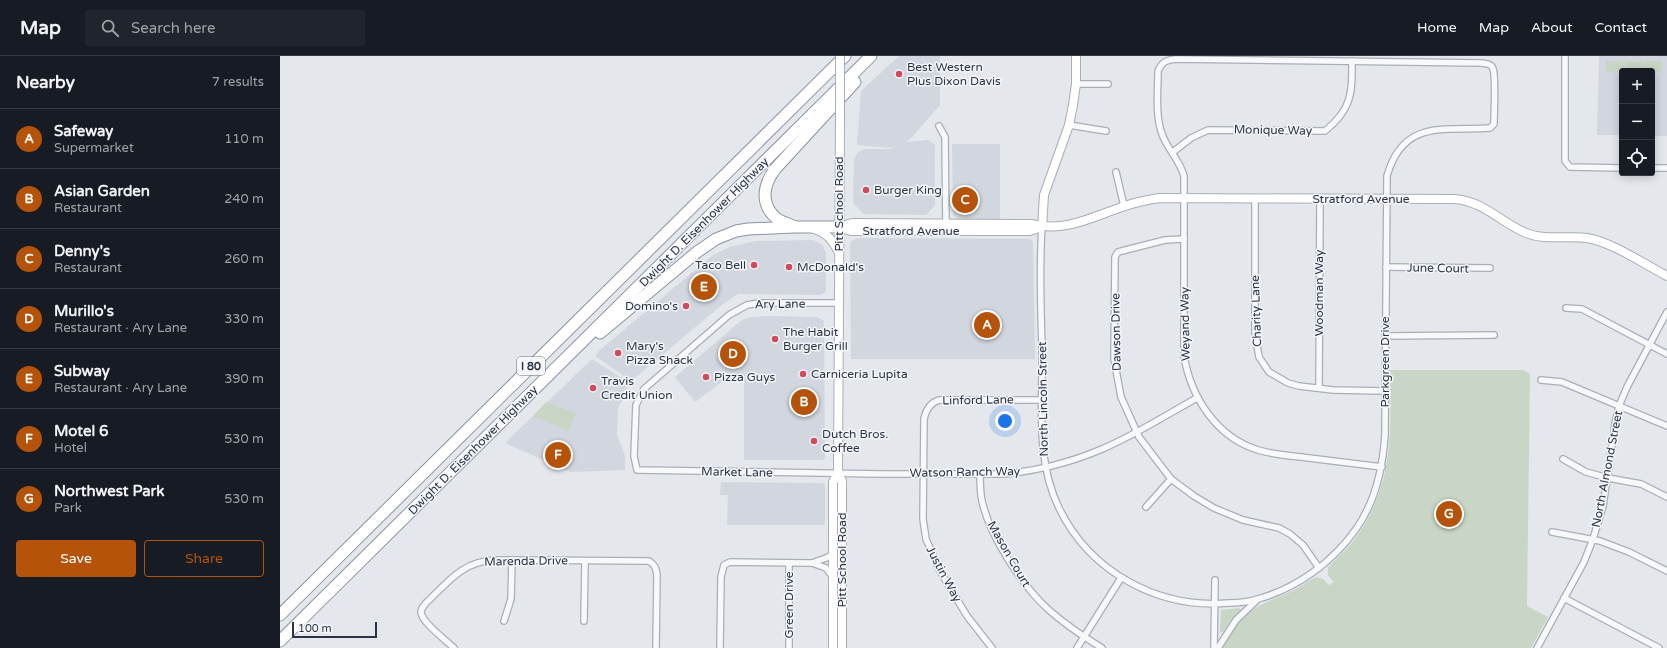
<!DOCTYPE html>
<meta charset="utf-8">
<style>
body{margin:0;font-family:"Varela Round",sans-serif;background:#20242c;color:#f1f3f6}
.controls{position:absolute;right:12px;top:12px;display:grid;overflow:hidden;border-radius:4px;box-shadow:0 2px 10px #0003}
.controls button{width:36px;height:36px;display:grid;place-items:center;padding:0;border:0;border-bottom:1px solid #363941;background:#171b24;color:#f1f3f6;font:20px sans-serif}
.scale{position:absolute;left:12px;bottom:10px;width:85px;box-sizing:border-box;padding-left:4px;border:2px solid #2b3445;border-top:0;font-size:11px;line-height:14px;white-space:nowrap;color:#2b3445;-webkit-text-stroke:3px #f4f6f9;paint-order:stroke}
.you{position:absolute;left:725px;top:365px;width:14px;height:14px;margin:-10px;border:3px solid #fff;border-radius:50%;background:#1a73e8;box-shadow:0 0 0 6px #1a73e833}
.badge{display:grid;place-items:center;width:26px;height:26px;border-radius:50%;background:#b45309;color:#fff;font-size:13px;font-weight:700}
.pin{position:absolute;translate:-50% -50%;border:2px solid #fff;box-shadow:0 1px 4px #0006}
.list{margin:0;padding:0;list-style:none}
h2{display:flex;justify-content:space-between;align-items:center;height:52px;margin:0;padding:0 16px;font-size:17px}
h2 small{font-size:13px;font-weight:400;color:#9ea1a6}
.list li{display:grid;grid-template-columns:26px 1fr auto;gap:12px;align-items:center;box-sizing:border-box;height:60px;padding:0 16px;border-top:1px solid #363941}
.list b{display:block;font-size:15px;white-space:nowrap}
.list p{margin:0;font-size:13px;white-space:nowrap;color:#9ea1a6}
.list em{font-size:13px;font-style:normal;color:#9ea1a6}
.actions{display:flex;gap:8px;padding:12px 16px}
.actions a{flex:1;padding:9px 0;border:1px solid #b45309;border-radius:4px;text-align:center;font-size:14px;color:#b45309}
.actions .main{background:#b45309;color:#fff}
.icon{flex:none;width:22px;height:22px;fill:none;stroke:currentColor;stroke-width:2;stroke-linecap:round;stroke-linejoin:round}
.map{position:relative;flex:none;width:1387px;height:592px;overflow:hidden}
header{display:flex;align-items:center;gap:24px;box-sizing:border-box;height:56px;padding:0 20px;background:#171b24;border-bottom:1px solid #363941}
header strong{font-size:19px}
nav{display:flex;gap:22px;margin-inline-start:auto;font-size:14px}
.search{width:280px;height:36px;background:#20242c;display:flex;align-items:center;gap:10px;box-sizing:border-box;padding:0 14px;border-radius:4px;color:#9ea1a6;font-size:15px}
main{display:flex}
aside{flex:1;background:#171b24}
.map>svg:first-child{display:block}
.built{fill:#d2d6de}
.green{fill:#c9d6c5}
.lines{fill:none;stroke-linecap:round;stroke-linejoin:round}
.street-casing{stroke:#a9aeb7;stroke-width:8}
.secondary-casing{stroke:#a9aeb7;stroke-width:10}
.highway-casing{stroke:#8b94a3;stroke-width:13}
.street{stroke:#f7f8fa;stroke-width:5.5}
.secondary{stroke:#fff;stroke-width:8}
.highway{stroke:#fff;stroke-width:11}
.secondary-bridge-casing{stroke:#a9aeb7;stroke-width:10;stroke-linecap:butt}
.secondary-bridge{stroke:#fff;stroke-width:8}
.poi-dot{fill:#d1495b;stroke:#f4f6f9;stroke-width:1.5}
.labels{text-anchor:middle;stroke-width:3;stroke-linejoin:round;paint-order:stroke}
.shield{fill:#f4f6f9;stroke:#676e7b;stroke-width:1}
.shield-label{font-size:11px;font-weight:bold;fill:#2b3445}
.poi-label{font-size:12px;fill:#2b3445;stroke:#f4f6f9;text-anchor:start}
.street-label{font-size:12px;fill:#2b3445;stroke:#f4f6f9}
</style>
<header>
<strong>Map</strong>
<div class="search"><svg class="icon" aria-label="search" viewBox="0 0 24 24"><circle cx="10" cy="10" r="6"/><path d="M15 15l6 6"/></svg>Search here</div>
<nav><a>Home</a><a>Map</a><a>About</a><a>Contact</a></nav>
</header>
<main>
<aside>
<h2>Nearby<small>7 results</small></h2>
<ul class="list">
<li><span class="badge">A</span><div><b>Safeway</b><p>Supermarket</p></div><em>110 m</em></li>
<li><span class="badge">B</span><div><b>Asian Garden</b><p>Restaurant</p></div><em>240 m</em></li>
<li><span class="badge">C</span><div><b>Denny's</b><p>Restaurant</p></div><em>260 m</em></li>
<li><span class="badge">D</span><div><b>Murillo's</b><p>Restaurant · Ary Lane</p></div><em>330 m</em></li>
<li><span class="badge">E</span><div><b>Subway</b><p>Restaurant · Ary Lane</p></div><em>390 m</em></li>
<li><span class="badge">F</span><div><b>Motel 6</b><p>Hotel</p></div><em>530 m</em></li>
<li><span class="badge">G</span><div><b>Northwest Park</b><p>Park</p></div><em>530 m</em></li>
</ul>
<div class="actions"><a class="main">Save</a><a>Share</a></div>
</aside>
<div class="map">
<svg width="1387" height="592" viewBox="0 0 1387 592">
<rect width="100%" height="100%" fill="#e4e7ec"/>
<g class="built">
<path d="M619,0H660V49L632,81L626,86L648,84L655,89V149L646,159L584,158L573,147L574,103L578,96L584,93H611L617,88L611,92L577,89L581,35Z"/>
<path d="M1319,0H1387V80H1372V15H1342V79H1317Z"/>
<path d="M672,88H720V163H679L673,159Z"/>
<path d="M576,182L750,183L753,186L755,303H571L570,187Z"/>
<path d="M533,184L542,188L546,197V236L540,239L458,238L443,248L351,325L315,300L320,294L433,199L450,191L475,185Z"/>
<path d="M489,260L537,261L544,265L545,402L543,404H464V326L443,325L415,346L395,321L462,264L472,261Z"/>
<path d="M312,303L350,327L338,353L337,379L345,400V414L291,416L225,387Z"/>
<path d="M441,426L543,427L545,429V469H447L448,439H440Z"/>
</g>
<g class="green">
<path d="M1326,5H1344V15L1326,16Z"/>
<rect x="1345" y="5" width="18" height="10"/>
<path d="M1364,5H1382V16L1364,15Z"/>
<path d="M1110,314H1243L1250,318L1247,550L1268,561L1251,592H943C954,556 981,549 1012,535C1020,531 1028,525 1036,521L1043,523L1049,529L1054,526L1048,519V512C1056,502 1067,494 1075,483C1114,429 1111,377 1110,314Z"/>
<path d="M266,346L296,357L288,375L253,360Z"/>
<path d="M960,552L961,554L951,564L943,576H940L941,554Z"/>
</g>
<g class="lines">
<defs>
<g id="street">
<path d="M1285,0V105L1290,111L1342,112"/>
<path d="M796,28H828"/>
<path d="M789,69L826,75"/>
<path d="M659,70L665,81L666,171"/>
<path d="M893,96L911,82L928,74L1045,75C1072,53 1072,38 1072,5"/>
<path d="M1372,112H1387"/>
<path d="M836,116L844,150"/>
<path d="M975,142V277L979,301L989,316L1008,327L1019,330L1053,334L1105,335"/>
<path d="M762,171C759,212 761,253 762,294C763,347 755,403 779,452C810,516 878,553 948,547C958,547 968,546 978,543C1017,532 1053,506 1076,473C1096,445 1103,411 1105,378L1107,120C1123,63 1164,75 1210,72L1214,68C1214,58 1216,20 1213,13C1212,8 1207,8 1202,7L896,3C886,4 882,6 878,15C878,35 875,59 882,78C887,93 900,104 904,120V300C911,341 936,381 978,394C994,399 1012,400 1029,402C1053,405 1078,408 1102,411"/>
<path d="M904,183L885,184L838,196L835,201L834,303L841,341L859,381L891,423L914,440L934,452L963,464L999,472L1010,478L1023,489L1039,512"/>
<path d="M1106,211L1210,212"/>
<path d="M559,247H479L467,249L449,259L364,333L356,349L354,400L357,414L601,418H721C754,416 792,406 822,393C855,379 886,359 917,342"/>
<path d="M1286,252L1302,253L1387,298"/>
<path d="M1105,280L1214,279"/>
<path d="M1261,324L1282,326L1387,370"/>
<path d="M1039,332L1040,142"/>
<path d="M1283,403L1306,416L1328,422L1361,428L1387,441"/>
<path d="M700,418C700,427 700,436 702,445C710,481 743,531 770,555C786,569 804,581 822,592"/>
<path d="M866,451L891,423"/>
<path d="M1272,476L1320,485L1349,496L1387,515"/>
<path d="M532,507L546,512L553,521"/>
<path d="M1284,542L1379,592"/>
<path d="M224,565L231,543L232,504"/>
<path d="M304,565L305,505"/>
<path d="M174,592C167,585 141,566 141,556C141,552 144,550 146,547C168,526 183,505 215,504L369,505C375,509 376,512 377,519L376,592"/>
<path d="M440,592L441,521L444,509L450,506L532,507L546,502L550,500L553,495"/>
<path d="M509,592V507"/>
<path d="M712,592L687,560L660,515L646,483L643,463L644,363C646,354 650,346 660,344H762"/>
<path d="M797,592L841,522"/>
<path d="M934,592L935,524"/>
<path d="M938,592L956,564L977,544"/>
<path d="M1257,592L1304,506L1313,483L1323,450L1335,368L1339,350L1347,331L1387,256"/>
</g>
<g id="secondary">
<path d="M559,171L572,167L752,168C785,177 814,160 845,150C856,146 867,144 879,142L1175,143C1205,146 1220,166 1246,177C1266,185 1287,179 1307,182C1332,186 1364,208 1387,220"/>
<path d="M559,171L571,175H750L762,171"/>
<path d="M762,171L764,139L789,69L793,49L796,28V0"/>
<path d="M534,173C546,176 553,184 558,195"/>
<path d="M558,417L562,425V592"/>
<path d="M553,592V426L558,417L560,65"/>
</g>
<g id="highway">
<path d="M513,170C507,167 501,166 496,162C479,147 484,127 496,112L575,26"/>
<path d="M320,277L417,196L436,183L456,175L468,173L514,171H559"/>
<path d="M0,559L565,0"/>
<path d="M0,585L591,0"/>
</g>
</defs>
<use href="#street" class="street-casing"/>
<use href="#secondary" class="secondary-casing"/>
<use href="#highway" class="highway-casing"/>
<use href="#street" class="street"/>
<use href="#secondary" class="secondary"/>
<use href="#highway" class="highway"/>
<defs>
<path id="secondary-bridge" d="M560,65V0"/>
</defs>
<use href="#secondary-bridge" class="secondary-bridge-casing"/>
<use href="#secondary-bridge" class="secondary-bridge"/>
</g>
<g class="poi-dot">
<circle cx="619" cy="18" r="4"/>
<circle cx="586" cy="134" r="4"/>
<circle cx="474" cy="209" r="4"/>
<circle cx="509" cy="211" r="4"/>
<circle cx="406" cy="250" r="4"/>
<circle cx="495" cy="283" r="4"/>
<circle cx="338" cy="297" r="4"/>
<circle cx="523" cy="318" r="4"/>
<circle cx="426" cy="321" r="4"/>
<circle cx="313" cy="332" r="4"/>
<circle cx="534" cy="385" r="4"/>
</g>
<g class="labels">
<rect class="shield" x="237" y="301" width="28" height="18" rx="3"/>
<g class="shield-label">
<text x="251" y="314">I 80</text>
</g>
<g class="poi-label">
<text x="627" y="15">Best Western<tspan x="627" dy="14">Plus Dixon Davis</tspan></text>
<text x="594" y="138">Burger King</text>
<text x="466" y="213" text-anchor="end">Taco Bell</text>
<text x="517" y="215">McDonald's</text>
<text x="398" y="254" text-anchor="end">Domino's</text>
<text x="503" y="280">The Habit<tspan x="503" dy="14">Burger Grill</tspan></text>
<text x="346" y="294">Mary's<tspan x="346" dy="14">Pizza Shack</tspan></text>
<text x="531" y="322">Carniceria Lupita</text>
<text x="434" y="325">Pizza Guys</text>
<text x="321" y="329">Travis<tspan x="321" dy="14">Credit Union</tspan></text>
<text x="542" y="382">Dutch Bros.<tspan x="542" dy="14">Coffee</tspan></text>
</g>
<g class="street-label">
<text transform="translate(993 74) rotate(1)" y="4">Monique Way</text>
<text x="1081" y="147">Stratford Avenue</text>
<text transform="translate(559 148) rotate(-90)" y="4">Pitt School Road</text>
<text transform="translate(424 166) rotate(-45)" y="4">Dwight D. Eisenhower Highway</text>
<text x="631" y="179">Stratford Avenue</text>
<text transform="translate(1158 212) rotate(1)" y="4">June Court</text>
<text transform="translate(1039 237) rotate(-90)" y="4">Woodman Way</text>
<text transform="translate(500 248) rotate(-1)" y="4">Ary Lane</text>
<text transform="translate(976 255) rotate(-92)" y="4">Charity Lane</text>
<text transform="translate(905 268) rotate(-91)" y="4">Weyand Way</text>
<text transform="translate(836 276) rotate(-91)" y="4">Dawson Drive</text>
<text transform="translate(1105 306) rotate(-90)" y="4">Parkgreen Drive</text>
<text transform="translate(763 343) rotate(-91)" y="4">North Lincoln Street</text>
<text transform="translate(698 344) rotate(-1)" y="4">Linford Lane</text>
<text transform="translate(193 394) rotate(-45)" y="4">Dwight D. Eisenhower Highway</text>
<text transform="translate(1327 413) rotate(-79)" y="4">North Almond Street</text>
<text transform="translate(457 416) rotate(1)" y="4">Market Lane</text>
<text transform="translate(685 416) rotate(-1)" y="4">Watson Ranch Way</text>
<text transform="translate(729 498) rotate(60)" y="4">Mason Court</text>
<text transform="translate(562 504) rotate(-90)" y="4">Pitt School Road</text>
<text transform="translate(246 505) rotate(-1)" y="4">Marenda Drive</text>
<text transform="translate(664 518) rotate(62)" y="4">Justin Way</text>
<text transform="translate(509 549) rotate(-90)" y="4">Green Drive</text>
</g>
</g>
</svg>
<div class="controls">
<button>+</button>
<button>−</button>
<button><svg class="icon" aria-label="locate" viewBox="0 0 24 24"><circle cx="12" cy="12" r="6"/><path d="M12 2v4M12 18v4M2 12h4M18 12h4"/></svg></button>
</div>
<div class="scale">100 m</div>
<div class="you"></div>
<div class="pin badge" style="left:707px;top:269px">A</div>
<div class="pin badge" style="left:524px;top:346px">B</div>
<div class="pin badge" style="left:685px;top:144px">C</div>
<div class="pin badge" style="left:453px;top:298px">D</div>
<div class="pin badge" style="left:424px;top:231px">E</div>
<div class="pin badge" style="left:278px;top:399px">F</div>
<div class="pin badge" style="left:1169px;top:458px">G</div>
</div>
</main>
